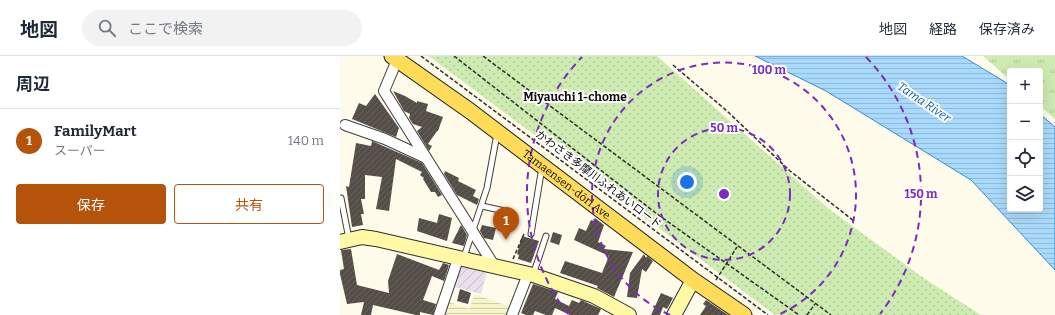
<!DOCTYPE html>
<html lang="ja">
<meta charset="utf-8">
<style>
body{margin:0;font-family:Bitter,"Noto Sans JP",serif;background:#f2f2f3;color:#1f2937}
.controls{position:absolute;right:12px;top:12px;display:grid;overflow:hidden;border-radius:4px;box-shadow:0 4px 16px #0002}
.controls button{width:36px;height:36px;display:grid;place-items:center;padding:0;border:0;border-bottom:1px solid #e0e1e3;background:#fff;color:#1f2937;font:20px sans-serif}
.you{position:absolute;left:347px;top:126px;width:14px;height:14px;margin:-10px;border:3px solid #fff;border-radius:50%;background:#1a73e8;box-shadow:0 0 0 6px #1a73e833}
.badge{display:grid;place-items:center;width:26px;height:26px;border-radius:50%;background:#b45309;color:#fff;font-size:13px;font-weight:700}
.pin{position:absolute;translate:-50% -33px;filter:drop-shadow(0 1px 2px #0008)}
.pin::after{content:'';position:absolute;top:21px;width:14px;height:12px;background:inherit;clip-path:polygon(0 0,100% 0,50% 100%)}
.list{margin:0;padding:0;list-style:none}
h2{display:flex;justify-content:space-between;align-items:center;height:52px;margin:0;padding:0 16px;font-size:17px}
h2 small{font-size:13px;font-weight:400;color:#747a83}
.list li{display:grid;grid-template-columns:26px 1fr auto;gap:12px;align-items:center;box-sizing:border-box;height:64px;padding:0 16px;border-top:1px solid #e0e1e3}
.list b{display:block;font-size:15px;white-space:nowrap}
.list p{margin:0;font-size:13px;white-space:nowrap;color:#747a83}
.list em{font-size:13px;font-style:normal;color:#747a83}
.actions{display:flex;gap:8px;padding:12px 16px}
.actions a{flex:1;padding:9px 0;border:1px solid #b45309;border-radius:4px;text-align:center;font-size:14px;color:#b45309}
.actions .main{background:#b45309;color:#fff}
.icon{flex:none;width:22px;height:22px;fill:none;stroke:currentColor;stroke-width:2;stroke-linecap:round;stroke-linejoin:round}
.map{position:relative;flex:none;width:715px;height:259px;overflow:hidden}
header{display:flex;align-items:center;gap:24px;box-sizing:border-box;height:56px;padding:0 20px;background:#fff;border-bottom:1px solid #e0e1e3}
header strong{font-size:19px}
nav{display:flex;gap:22px;margin-inline-start:auto;font-size:14px}
.search{width:280px;height:36px;background:#f2f2f3;display:flex;align-items:center;gap:10px;box-sizing:border-box;padding:0 14px;border-radius:22px;color:#747a83;font-size:15px}
main{display:flex}
aside{flex:1;background:#fff}
.map>svg:first-child{display:block}
.industrial{fill:url(#industrial-furrows)}
.farmland{fill:url(#farmland-rules)}
.grass{fill:url(#grass-dots)}
.park{fill:url(#park-tufts)}
.water{fill:url(#water-rules);stroke:#2c8ed7}
.building{fill:url(#building-hatch)}
.lines{fill:none;stroke-linecap:round;stroke-linejoin:round}
.lane-casing{stroke:#3e3e3e;stroke-width:7}
.street-casing{stroke:#3e3e3e;stroke-width:12}
.secondary-casing{stroke:#2d2d2d;stroke-width:16}
.primary-casing{stroke:#1c1c1c;stroke-width:17}
.path{stroke:#2d2d2d;stroke-width:1.5;stroke-dasharray:4 2;stroke-linecap:butt}
.lane{stroke:#fff;stroke-width:5}
.street{stroke:#fff;stroke-width:10}
.secondary{stroke:#fff8a5;stroke-width:14}
.primary{stroke:#ffdb5a;stroke-width:15}
.ring{fill:none;stroke:#7b2cbf;stroke-width:2;stroke-dasharray:7 5}
.labels{text-anchor:middle;stroke-width:4;stroke-linejoin:round;paint-order:stroke}
.street-label{font-size:11px;fill:#0b0b0b;stroke:#fff}
.neighbourhood-label{font-size:12px;font-weight:bold;fill:#0b0b0b;stroke:#fff}
.water-label{font-size:12px;font-style:italic;fill:#0c5ea5;stroke:#fff}
.centre{fill:#7b2cbf;stroke:#fff;stroke-width:2}
.ring-label{font-size:12px;text-anchor:middle;font-weight:bold;fill:#7b2cbf;stroke:#fff;stroke-width:4;stroke-linejoin:round;paint-order:stroke}
</style>
<header>
<strong>地図</strong>
<div class="search"><svg class="icon" aria-label="search" viewBox="0 0 24 24"><circle cx="10" cy="10" r="6"/><path d="M15 15l6 6"/></svg>ここで検索</div>
<nav><a>地図</a><a>経路</a><a>保存済み</a></nav>
</header>
<main>
<aside>
<h2>周辺<small></small></h2>
<ul class="list">
<li><span class="badge">1</span><div><b>FamilyMart</b><p>スーパー</p></div><em>140 m</em></li>
</ul>
<div class="actions"><a class="main">保存</a><a>共有</a></div>
</aside>
<div class="map">
<svg width="715" height="259" viewBox="0 0 715 259">
<defs>
<pattern id="industrial-furrows" width="10" height="10" patternUnits="userSpaceOnUse"><rect width="10" height="10" fill="#eadeeb"/><path d="M-1 1l2-2M0 10L10 0M9 11l2-2" fill="none" stroke="#c7bdc8"/></pattern>
<pattern id="farmland-rules" width="6" height="5" patternUnits="userSpaceOnUse"><rect width="6" height="5" fill="#f7f4c8"/><path d="M0 2.5h6" fill="none" stroke="#d2d0aa"/></pattern>
<pattern id="grass-dots" width="8" height="8" patternUnits="userSpaceOnUse"><rect width="8" height="8" fill="#ceecb1"/><path d="M2 2h.1M6 6h.1" fill="none" stroke="#b0c997" stroke-width="1.8" stroke-linecap="round"/></pattern>
<pattern id="park-tufts" width="24" height="20" patternUnits="userSpaceOnUse"><rect width="24" height="20" fill="#ceecb1"/><path d="M3 7l-1-3M5 7V3M7 7l1-3M15 17l-1-3M17 17v-4M19 17l1-3" fill="none" stroke="#b0c997"/></pattern>
<pattern id="water-rules" width="6" height="5" patternUnits="userSpaceOnUse"><rect width="6" height="5" fill="#aadafb"/><path d="M0 2.5h6" fill="none" stroke="#91bad6"/></pattern>
<pattern id="building-hatch" width="6" height="6" patternUnits="userSpaceOnUse"><rect width="6" height="6" fill="#554d47"/><path d="M-1 1l2-2M0 6l6-6M5 7l2-2" fill="none" stroke="#68625d"/></pattern>
</defs>
<rect width="100%" height="100%" fill="#fffbea"/>
<path class="industrial" d="M119,210L147,216L141,238L112,230Z"/>
<path class="farmland" d="M135,238L170,251L167,259H102L106,245L129,253Z"/>
<path class="grass" d="M89,0H317L489,153L585,223L641,259H435Z"/>
<path class="park" d="M643,0H715V63L700,50V15H670V24Z"/>
<path class="water" d="M415,0H622L665,26L670,30V153H700V58L715,71V214L631,124L486,35Z"/>
<g class="building">
<path d="M53,35L65,40L77,47V45L88,48L86,55L103,61L98,75H97L88,88L92,90L89,95L77,75L82,71L73,68L69,62L70,58L64,55Z"/>
<path d="M35,38L59,72L56,81L12,63L19,47L26,50Z"/>
<path d="M32,85L82,107L102,139L98,141L95,136H91L83,123L84,122L80,119L82,116L56,103L49,155L36,153L42,121L25,119V143H21L24,158H21L23,169L12,171L6,130L9,131L16,87L31,90Z"/>
<path d="M105,115L119,122L118,125L136,134L133,140L139,143L137,149L117,139L104,118Z"/>
<path d="M99,158L112,162L107,185L77,175L79,162L97,167Z"/>
<path d="M255,162L264,169L258,186L266,190L264,193L293,196L274,241L257,232L258,230L220,217L225,205L262,217L269,200L234,184L239,172L246,175L251,164L254,165Z"/>
<path d="M121,169L127,179L124,190L112,187Z"/>
<path d="M142,169L156,172L153,184L144,182L140,175Z"/>
<path d="M213,176L222,179L219,189L210,186Z"/>
<path d="M182,180L199,185L191,207L178,203L179,199L177,198Z"/>
<path d="M11,193L17,229L49,237L48,225L57,198L99,214L103,207L109,209L104,225L92,220L83,244L96,248L93,259L80,256V259H76L33,249L31,259H21L24,246L7,248L0,218V214L4,213L1,194Z"/>
<path d="M304,198L306,202L307,200L313,205L306,216L302,213L297,242L287,241L290,217Z"/>
<path d="M193,228L218,236L215,243L229,250L232,244L239,247L241,244L261,253L258,259H230L215,252L212,259H206L195,255L193,259H186L181,257Z"/>
<path d="M120,233L131,237L128,248L117,245Z"/>
<path d="M321,237L333,242L327,253L323,251L320,259H311Z"/>
<path d="M366,244L388,259H360L366,250L363,248Z"/>
</g>
<g class="lines">
<defs>
<g id="lane">
<path d="M1,142L9,183"/>
<path d="M142,150L169,156"/>
<path d="M191,178L202,111"/>
<path d="M124,201L147,132L157,78"/>
<path d="M193,219L206,180"/>
</g>
<g id="street">
<path d="M57,4L44,35L155,211"/>
<path d="M5,69L45,83L86,102"/>
<path d="M99,259L118,203"/>
<path d="M172,259L188,218"/>
</g>
<g id="secondary">
<path d="M0,186L22,181L36,183L193,219L254,240L289,259"/>
<path d="M334,259L353,224"/>
</g>
<g id="primary">
<path id="s1" d="M52,0L130,55L353,224L404,259"/>
</g>
</defs>
<use href="#lane" class="lane-casing"/>
<use href="#street" class="street-casing"/>
<use href="#secondary" class="secondary-casing"/>
<use href="#primary" class="primary-casing"/>
<g class="path">
<path d="M81,0L428,259"/>
<path d="M114,0L317,158L459,259"/>
<path d="M143,0L491,259"/>
<path d="M333,9L387,55L450,115L514,165"/>
<path d="M173,203L184,178"/>
<path d="M376,224L397,191"/>
<path d="M467,259L475,248"/>
</g>
<use href="#lane" class="lane"/>
<use href="#street" class="street"/>
<use href="#secondary" class="secondary"/>
<use href="#primary" class="primary"/>
</g>
<g class="ring">
<circle cx="384" cy="138" r="66"/>
<path d="M330 259A132 132 0 1 1 438 259"/>
<path d="M228 258A197 197 0 0 1 242 1M526 1A197 197 0 0 1 540 258"/>
</g>
<g class="labels">
<g class="street-label">
<text transform="translate(259 123) rotate(37)" y="4">かわさき多摩川ふれあいロード</text>
<text dy="4" stroke="none"><textPath href="#s1" startOffset="218">Tamaensen-dōri Ave.</textPath></text>
</g>
<g class="neighbourhood-label">
<text x="235" y="45">Miyauchi 1-chome</text>
</g>
<g class="water-label">
<text transform="translate(584 46) rotate(34)" y="4">Tama River</text>
</g>
</g>
<circle cx="384" cy="138" r="6" class="centre"/>
<g class="ring-label">
<text x="429" y="18">100 m</text>
<text x="384" y="76">50 m</text>
<text x="581" y="142">150 m</text>
</g>
</svg>
<div class="controls">
<button>+</button>
<button>−</button>
<button><svg class="icon" aria-label="locate" viewBox="0 0 24 24"><circle cx="12" cy="12" r="6"/><path d="M12 2v4M12 18v4M2 12h4M18 12h4"/></svg></button>
<button><svg class="icon" aria-label="layers" viewBox="0 0 24 24"><path d="M12 4l9 5-9 5-9-5zM3 14l9 5 9-5"/></svg></button>
</div>
<div class="you"></div>
<div class="pin badge" style="left:166px;top:184px">1</div>
</div>
</main>
